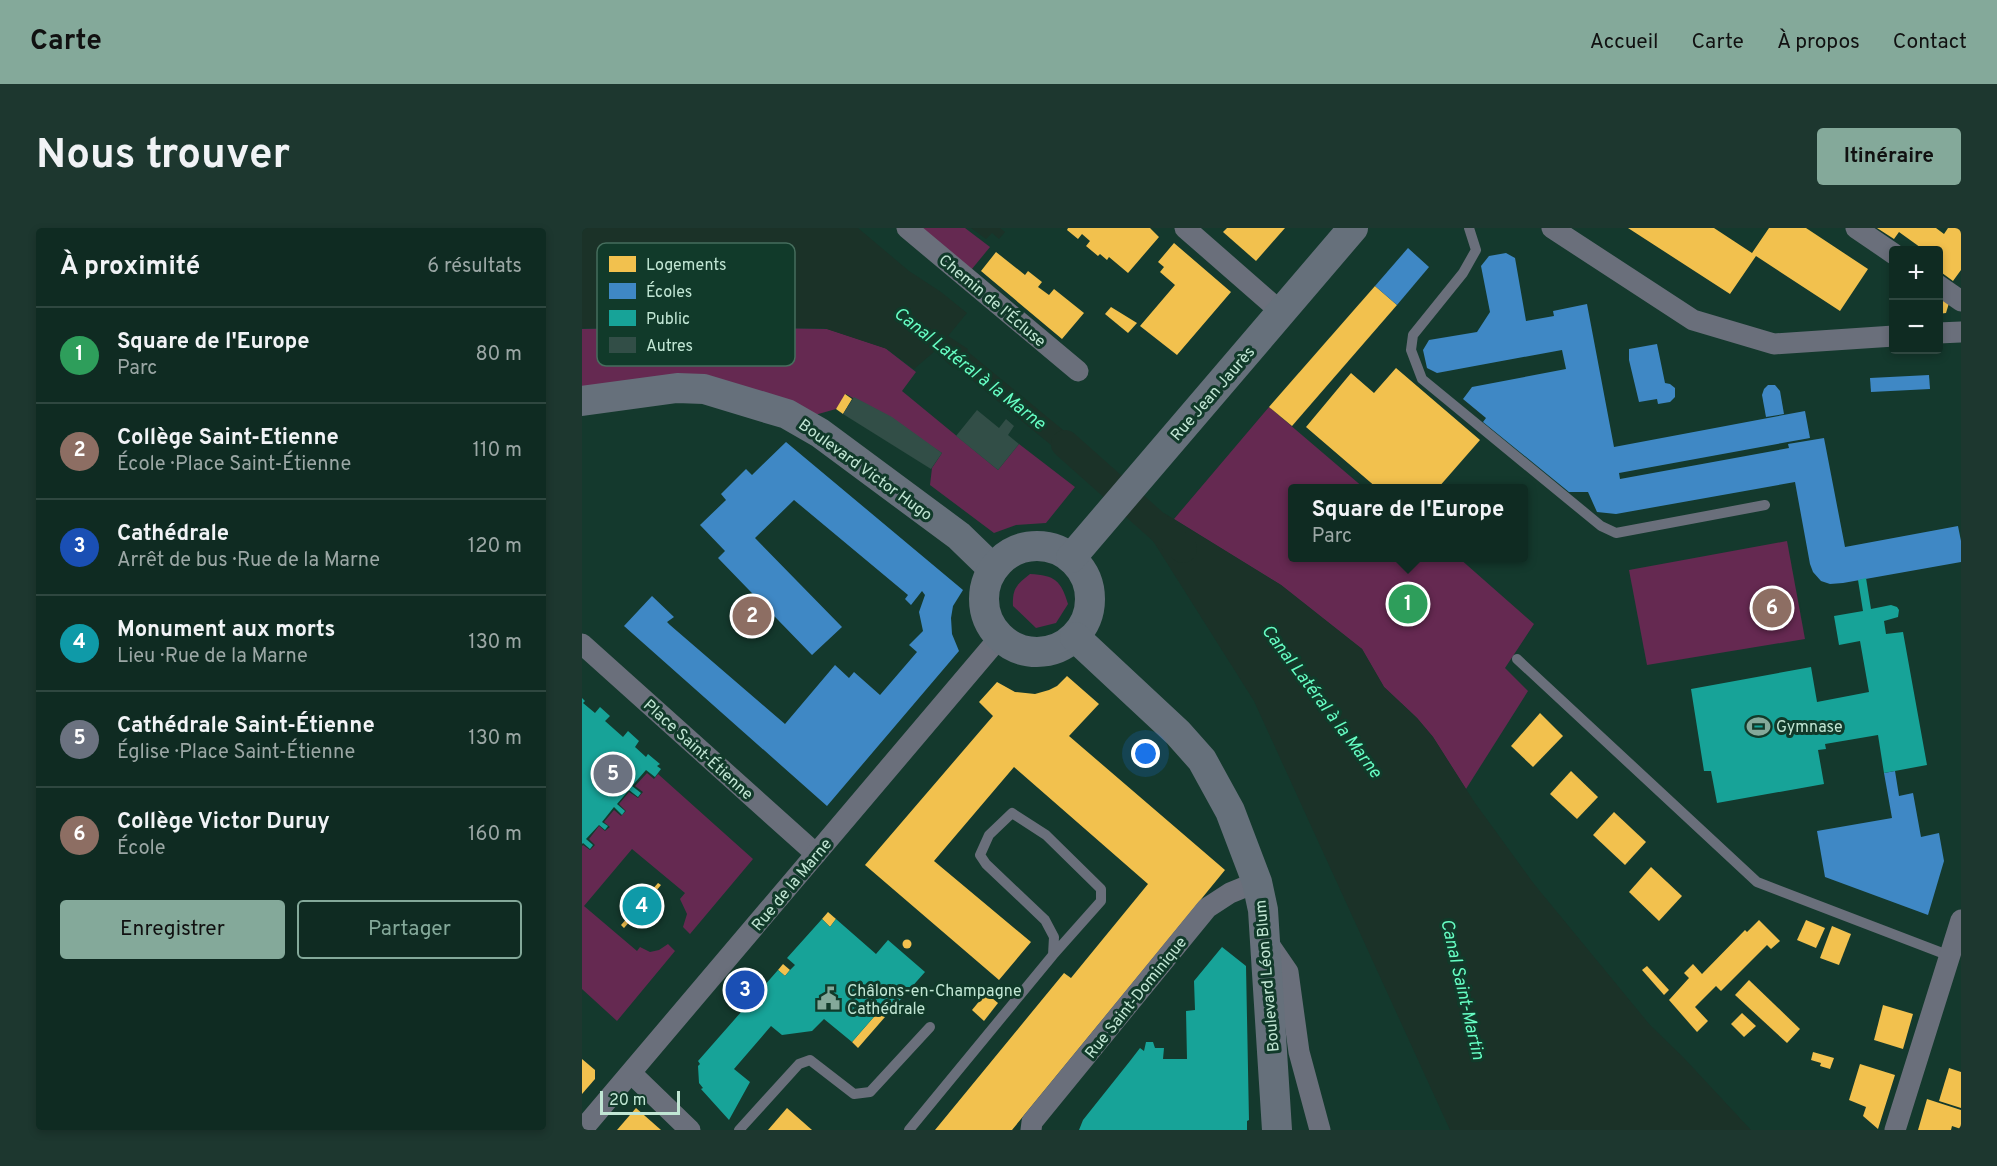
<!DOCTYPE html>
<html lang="fr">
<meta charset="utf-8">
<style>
body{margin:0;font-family:Overpass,sans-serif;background:#1d372f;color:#f1f3f6}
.controls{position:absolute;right:18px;top:18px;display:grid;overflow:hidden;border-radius:6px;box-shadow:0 3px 9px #0003}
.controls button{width:54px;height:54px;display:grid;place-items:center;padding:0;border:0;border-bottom:2px solid #2f4740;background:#0f2b22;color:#f1f3f6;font:30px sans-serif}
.scale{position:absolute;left:18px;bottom:15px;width:80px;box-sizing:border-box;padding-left:6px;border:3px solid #c1e6d4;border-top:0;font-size:16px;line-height:21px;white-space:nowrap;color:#c1e6d4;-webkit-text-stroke:4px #113a2a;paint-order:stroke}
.you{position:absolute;left:564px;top:526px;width:21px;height:21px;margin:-15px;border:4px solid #fff;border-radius:50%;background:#1a73e8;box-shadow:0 0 0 9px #1a73e833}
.badge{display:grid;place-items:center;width:39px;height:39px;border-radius:50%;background:#84a99a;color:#fff;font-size:20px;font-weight:700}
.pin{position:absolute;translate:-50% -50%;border:3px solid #fff;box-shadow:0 2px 6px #0006}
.popup{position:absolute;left:706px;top:256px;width:240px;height:78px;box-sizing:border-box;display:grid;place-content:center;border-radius:6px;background:#0f2b22;filter:drop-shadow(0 2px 4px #0005);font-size:20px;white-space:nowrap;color:#9ba7a5}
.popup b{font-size:22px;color:#f1f3f6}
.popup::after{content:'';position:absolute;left:50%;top:100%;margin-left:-12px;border:12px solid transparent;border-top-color:#0f2b22}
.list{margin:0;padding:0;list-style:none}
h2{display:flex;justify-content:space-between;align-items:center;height:78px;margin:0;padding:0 24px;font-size:26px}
h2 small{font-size:20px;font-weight:400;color:#9ba7a5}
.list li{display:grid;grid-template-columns:39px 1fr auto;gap:18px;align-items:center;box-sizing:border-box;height:96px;padding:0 24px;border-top:2px solid #2f4740}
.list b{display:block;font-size:22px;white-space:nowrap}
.list p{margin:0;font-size:20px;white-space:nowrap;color:#9ba7a5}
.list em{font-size:20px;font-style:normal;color:#9ba7a5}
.actions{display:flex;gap:12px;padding:18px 24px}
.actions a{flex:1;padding:14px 0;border:2px solid #84a99a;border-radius:6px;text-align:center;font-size:21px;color:#84a99a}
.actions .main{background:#84a99a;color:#111}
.map{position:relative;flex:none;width:1379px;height:902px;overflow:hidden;border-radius:6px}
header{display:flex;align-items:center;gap:36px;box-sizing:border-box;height:84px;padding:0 30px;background:#84a99a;color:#111}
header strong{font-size:28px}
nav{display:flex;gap:33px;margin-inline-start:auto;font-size:21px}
.intro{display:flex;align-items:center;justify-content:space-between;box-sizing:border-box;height:144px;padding:0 36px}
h1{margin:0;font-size:42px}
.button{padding:15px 27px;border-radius:6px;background:#84a99a;color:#111;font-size:21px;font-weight:700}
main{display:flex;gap:36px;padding:0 36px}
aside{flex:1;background:#0f2b22;border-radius:6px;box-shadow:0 3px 9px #0003}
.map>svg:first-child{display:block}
.green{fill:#652951}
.water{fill:#1b3228}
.homes{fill:#f2c14e}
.schools{fill:#3f88c5}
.public{fill:#17a398}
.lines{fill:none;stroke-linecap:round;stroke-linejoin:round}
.canal{stroke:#1b3228;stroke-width:28}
.building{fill:#324e47}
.lane{stroke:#6a6f7b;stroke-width:10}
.street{stroke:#6a6f7b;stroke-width:21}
.secondary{stroke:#66707b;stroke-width:30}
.labels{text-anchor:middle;stroke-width:6;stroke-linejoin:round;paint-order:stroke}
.street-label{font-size:16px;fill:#c1e6d4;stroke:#113a2a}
.poi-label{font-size:16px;fill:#c1e6d4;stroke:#113a2a;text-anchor:start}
.water-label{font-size:18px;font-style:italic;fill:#66fdc3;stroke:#113a2a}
.key{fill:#113a2a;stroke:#466e5d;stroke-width:1.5}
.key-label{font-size:16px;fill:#c1e6d4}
</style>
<header>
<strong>Carte</strong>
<nav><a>Accueil</a><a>Carte</a><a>À propos</a><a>Contact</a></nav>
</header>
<div class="intro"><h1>Nous trouver</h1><a class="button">Itinéraire</a></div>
<main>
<aside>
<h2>À proximité<small>6 résultats</small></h2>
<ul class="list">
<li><span class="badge" style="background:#2e9e5b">1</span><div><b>Square de l'Europe</b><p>Parc</p></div><em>80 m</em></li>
<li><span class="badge" style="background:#8d6e63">2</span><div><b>Collège Saint-Etienne</b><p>École · Place Saint-Étienne</p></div><em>110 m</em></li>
<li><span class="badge" style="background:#1a4fb4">3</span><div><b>Cathédrale</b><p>Arrêt de bus · Rue de la Marne</p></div><em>120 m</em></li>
<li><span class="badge" style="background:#0f9aa8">4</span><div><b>Monument aux morts</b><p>Lieu · Rue de la Marne</p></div><em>130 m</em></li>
<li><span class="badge" style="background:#6b7280">5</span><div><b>Cathédrale Saint-Étienne</b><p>Église · Place Saint-Étienne</p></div><em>130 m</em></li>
<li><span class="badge" style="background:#8d6e63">6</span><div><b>Collège Victor Duruy</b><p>École</p></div><em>160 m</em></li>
</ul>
<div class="actions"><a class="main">Enregistrer</a><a>Partager</a></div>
</aside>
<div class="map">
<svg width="1379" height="902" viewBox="0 0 1379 902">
<rect width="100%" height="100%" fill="#14392d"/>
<g class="green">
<path d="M330,0H383L408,19L385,47Z"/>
<path d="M111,99L245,101L303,120L334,144L320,163L416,242L437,216L493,259L464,295L434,297L412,305L348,257L350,240L360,225L307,191L264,166L254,181L215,192L157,171L0,173V101Z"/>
<path d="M687,179L782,260H710V330H877L952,396L923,440L946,463L884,561L851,509L835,490L802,459L780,421L699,357L592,291Z"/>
<path d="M1205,313L1223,411L1065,437L1047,342Z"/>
<path d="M448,346C473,347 479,353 486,376L474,395L454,400L431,378C430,361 435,356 448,346Z"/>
<path d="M65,545L72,551L76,546L171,631L108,706L101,699L105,686L98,671L103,665L50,621L2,678L55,723L58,719L68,724L77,722L86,716L93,723L35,793L0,761V618L1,617L8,622L13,617L7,611L17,598L23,603L28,599L22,594L32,582L39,588L44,583L37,576L47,564L56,570L61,564L53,558Z"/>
</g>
<g class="water">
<path d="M0,0H276L327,43L359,64L385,85L366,108L386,121L385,123L509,225L511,224L521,232L505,251L495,243L497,240L373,138L371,140L353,123L332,141L305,121L242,100L188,99L156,101L84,97L0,100Z"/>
<path d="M389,0H418L423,4L417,11L410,5L404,11Z"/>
<path d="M582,285L699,357L780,421L802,459L835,490L851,509L893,575L952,656L1068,797L1101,829L1169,902H868L672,473L566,305Z"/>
</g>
<g class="homes">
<path d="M486,0H568L577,9L546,45L527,29L525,32L518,26L516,28L504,18L508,13L500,6L496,11L485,2Z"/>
<path d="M645,0H703L674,33L641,4Z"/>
<path d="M1046,0H1132L1170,25L1187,0H1224L1286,41L1258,83L1174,28L1148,66Z"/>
<path d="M1295,0H1354L1362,6L1366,0H1379V42L1371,53L1356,42V22H1342L1317,4L1312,11Z"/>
<path d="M592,15L649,64L595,127L558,98L593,57L578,44L582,39L576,34Z"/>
<path d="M414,24L443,47L446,43L460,54L456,59L467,67L472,61L502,85L480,111L399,43Z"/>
<path d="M793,58L815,77L710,198L687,179Z"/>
<path d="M1356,68L1367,75L1364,85L1356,86Z"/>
<path d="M529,79L555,95L546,105L523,86Z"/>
<path d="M814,140L898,212L856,260H795L724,199L769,145L792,165Z"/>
<path d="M263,166L270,171L261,186L254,181Z"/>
<path d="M485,448L517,476L487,508L643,642L430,902H353L482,745L489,750L566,656L432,539L352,633L449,714L417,752L283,637L411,488L397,474L415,454L433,464L453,466L467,462L475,458Z"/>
<path d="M958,485L981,508L951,539L929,518Z"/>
<path d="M989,543L1016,569L995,591L968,566Z"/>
<path d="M1032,584L1064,614L1043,637L1011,607Z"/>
<path d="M1069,639L1100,668L1077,693L1047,664Z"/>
<path d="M76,655L79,657L64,675L72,682L66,689L58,682L42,700L39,697L54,680L51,676L58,668L61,672Z"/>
<path d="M246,684L254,691L248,699L240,691Z"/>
<path d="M1177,692L1198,713L1189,721L1185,717L1139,763L1134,758L1113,779L1126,793L1115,804L1087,772L1107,750L1102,745L1111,736L1120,746L1163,702L1165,704Z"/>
<path d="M1224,692L1243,700L1234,720L1215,712Z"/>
<path d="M1250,698L1269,706L1257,737L1238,730Z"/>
<circle cx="325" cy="716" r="4.5"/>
<path d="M201,736L208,742L203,748L196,742Z"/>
<path d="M1065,738L1087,762L1082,767L1060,742Z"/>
<path d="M1167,752L1218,801L1205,815L1153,767Z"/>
<path d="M404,765L416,775L402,793L390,782Z"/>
<path d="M1301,777L1331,786L1321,821L1292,812Z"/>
<path d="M297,783L303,789L276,820L270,814Z"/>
<path d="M1160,785L1174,798L1162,809L1149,796Z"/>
<path d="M1231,824L1252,830L1248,841L1238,838L1239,835L1229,832Z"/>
<path d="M0,831L13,842V851L0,866Z"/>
<path d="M1278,836L1313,847L1296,901L1281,888L1284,879L1267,872Z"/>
<path d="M1367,840L1379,844V880L1357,873Z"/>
<path d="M1345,871L1379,882V901L1370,898L1369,902H1336Z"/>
<path d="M54,880L79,902H35Z"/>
<path d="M205,880L230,902H186Z"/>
</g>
<g class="schools">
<path d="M826,20L847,39L815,77L793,58Z"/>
<path d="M924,25L933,30L944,93L972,88L971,83L1005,76L1032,219L1223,183L1228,210L1037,245L1038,251L1207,220L1206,216L1242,210L1263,319L1376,298L1379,313V334L1261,355L1248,356L1239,353L1231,344L1228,336L1213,254L1034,286L1015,284L1006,264H987L901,194L904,190L881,171L890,159L984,141L980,122L855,145L845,140L841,122L847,112L895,104L908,84L899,38L907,28Z"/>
<path d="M1075,116L1083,155L1088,156L1093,160V169L1088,174L1076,176L1075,171L1057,174L1047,132V121Z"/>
<path d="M1347,147L1348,161L1289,164L1288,150Z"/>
<path d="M1186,157H1193L1198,163L1202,186L1184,189L1180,167L1182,161Z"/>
<path d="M204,214L381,362L371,378L369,390L370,406L377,423L245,578L42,398L70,368L92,389L85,394L88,397L203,496L253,437L267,450L272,444L298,467L335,424L327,417L341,403L337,384L343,367L340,363L329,377L323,371L326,367L212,272L173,310L260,399L230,427L136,330L143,323L118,297L144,272L139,266L164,241L170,247Z"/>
<path d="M1313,543L1317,568L1331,565L1339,609L1357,605L1362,633L1346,687L1243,649L1235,603L1310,590L1302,545Z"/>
</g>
<g class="public">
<path d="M1284,350L1289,381L1309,377L1315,379L1317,382L1316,389L1302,393L1304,406L1321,404L1345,537L1302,545L1296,507L1243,516L1244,521L1236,522L1242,556L1135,575L1129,543H1122L1109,461L1229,439L1235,474L1287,464L1278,413L1257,417L1252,388L1281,383L1276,352Z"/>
<path d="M0,470L3,473L1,475L13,485L18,479L28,488L23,493L41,509L46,503L57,513L53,519L64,529L66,526L78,536L75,538L79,541L73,549L64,542L50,558L59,565L56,569L47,562L35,576L43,583L40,587L32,579L20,594L26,598L23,602L17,597L4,611L11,617L8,621L1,615L0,616Z"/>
<path d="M240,691L248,699L254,691L294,726L306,712L343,744L303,789L297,783L270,814L242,791L230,803L200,807L189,798L152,841L168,854L147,892L119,861L121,860L117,855L116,838L118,836L116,833L196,742L203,748L208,742L213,737L205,730Z"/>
<path d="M640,719L664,738L667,892L665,893V902H497L501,892L548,833L558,820L562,823L564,814H571L573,820H582L581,831H605L604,783L613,782L612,753Z"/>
</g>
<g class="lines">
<path class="canal" d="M483,216L601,321"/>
</g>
<g class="building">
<path d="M272,169L310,189L360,225L349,241L261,186Z"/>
<path d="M395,182L417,200L424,191L432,198L426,207L437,216L416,242L374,208Z"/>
</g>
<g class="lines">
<g class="lane">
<path d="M887,0L894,22L881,45L831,107L829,122L840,151L1019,298L1034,305L1183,277"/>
<path d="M935,431L1175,654L1368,728"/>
<path d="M157,902L217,836L228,832L272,866L288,864L348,799"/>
<path d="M327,902L471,727L519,673V661L464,607L430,585L407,607L398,627L404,636L463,692L472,709L471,727"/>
</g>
<g class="street">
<path d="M325,0L496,143"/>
<path d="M603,0L699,84"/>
<path d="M970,0L1111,92L1192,116L1312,108"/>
<path d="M1274,0L1312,26"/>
<path d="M1356,57L1379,73"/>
<path d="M1356,105L1379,104"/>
<path d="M0,416L234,626"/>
<path d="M684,712L706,744L717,824L738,902"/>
<path d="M49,845L108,902"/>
<path d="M0,902L417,410"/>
<path d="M449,902L450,894L625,680L648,665L675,654"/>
<path d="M1313,902L1379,692"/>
</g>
<g class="secondary">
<path d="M0,173L95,160L122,161L205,186L238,205L377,308L411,341"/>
<circle cx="455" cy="371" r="53"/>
<path d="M489,330L771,0"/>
<path d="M493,409L596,505L620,532L648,583L675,654L681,682L695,902"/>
</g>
</g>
<defs>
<symbol id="stadium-bare" viewBox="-9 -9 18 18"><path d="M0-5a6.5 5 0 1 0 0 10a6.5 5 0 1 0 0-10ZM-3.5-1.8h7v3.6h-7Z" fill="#84a99a" stroke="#113a2a" stroke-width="2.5" paint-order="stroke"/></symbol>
<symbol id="civic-bare" viewBox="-9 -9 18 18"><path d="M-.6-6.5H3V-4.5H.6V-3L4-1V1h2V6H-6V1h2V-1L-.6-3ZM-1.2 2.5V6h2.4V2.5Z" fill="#84a99a" stroke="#113a2a" stroke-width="2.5" paint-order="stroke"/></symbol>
</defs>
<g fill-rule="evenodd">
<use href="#stadium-bare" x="1160" y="482" width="33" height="33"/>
<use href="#civic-bare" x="230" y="754" width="33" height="33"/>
</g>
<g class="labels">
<g class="street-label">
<text transform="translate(411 72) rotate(40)" y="6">Chemin de l'Écluse</text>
<text transform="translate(630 165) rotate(-49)" y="6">Rue Jean Jaurès</text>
<text transform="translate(284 241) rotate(36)" y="6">Boulevard Victor Hugo</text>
<text transform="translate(117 521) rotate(42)" y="6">Place Saint-Étienne</text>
<text transform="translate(209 656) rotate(-50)" y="6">Rue de la Marne</text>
<text transform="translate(684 748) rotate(-95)" y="6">Boulevard Léon Blum</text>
<text transform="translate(553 769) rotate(-51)" y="6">Rue Saint-Dominique</text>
</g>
<g class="poi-label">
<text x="1194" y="504">Gymnase</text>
<text x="265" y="768">Châlons-en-Champagne<tspan x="265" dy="18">Cathédrale</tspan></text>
</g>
<g class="water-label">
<text transform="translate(388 140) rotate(38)" y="6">Canal Latéral à la Marne</text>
<text transform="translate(740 473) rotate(53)" y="6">Canal Latéral à la Marne</text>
<text transform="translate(881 761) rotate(77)" y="6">Canal Saint-Martin</text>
</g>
</g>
<rect x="15" y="15" width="198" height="123" rx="9" class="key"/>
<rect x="27" y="28" width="27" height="16" fill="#f2c14e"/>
<rect x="27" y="55" width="27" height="16" fill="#3f88c5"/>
<rect x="27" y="82" width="27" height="16" fill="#17a398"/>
<rect x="27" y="109" width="27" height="16" fill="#324e47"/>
<g class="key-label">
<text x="64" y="42">Logements</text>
<text x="64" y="69">Écoles</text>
<text x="64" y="96">Public</text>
<text x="64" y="123">Autres</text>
</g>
</svg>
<div class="controls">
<button>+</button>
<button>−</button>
</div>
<div class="scale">20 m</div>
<div class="you"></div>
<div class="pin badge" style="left:826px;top:376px;background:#2e9e5b">1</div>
<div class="popup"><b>Square de l'Europe</b>Parc</div>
<div class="pin badge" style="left:170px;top:388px;background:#8d6e63">2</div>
<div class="pin badge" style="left:163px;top:762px;background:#1a4fb4">3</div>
<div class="pin badge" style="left:60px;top:678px;background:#0f9aa8">4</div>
<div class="pin badge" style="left:31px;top:546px;background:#6b7280">5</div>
<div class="pin badge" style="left:1190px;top:380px;background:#8d6e63">6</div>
</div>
</main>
